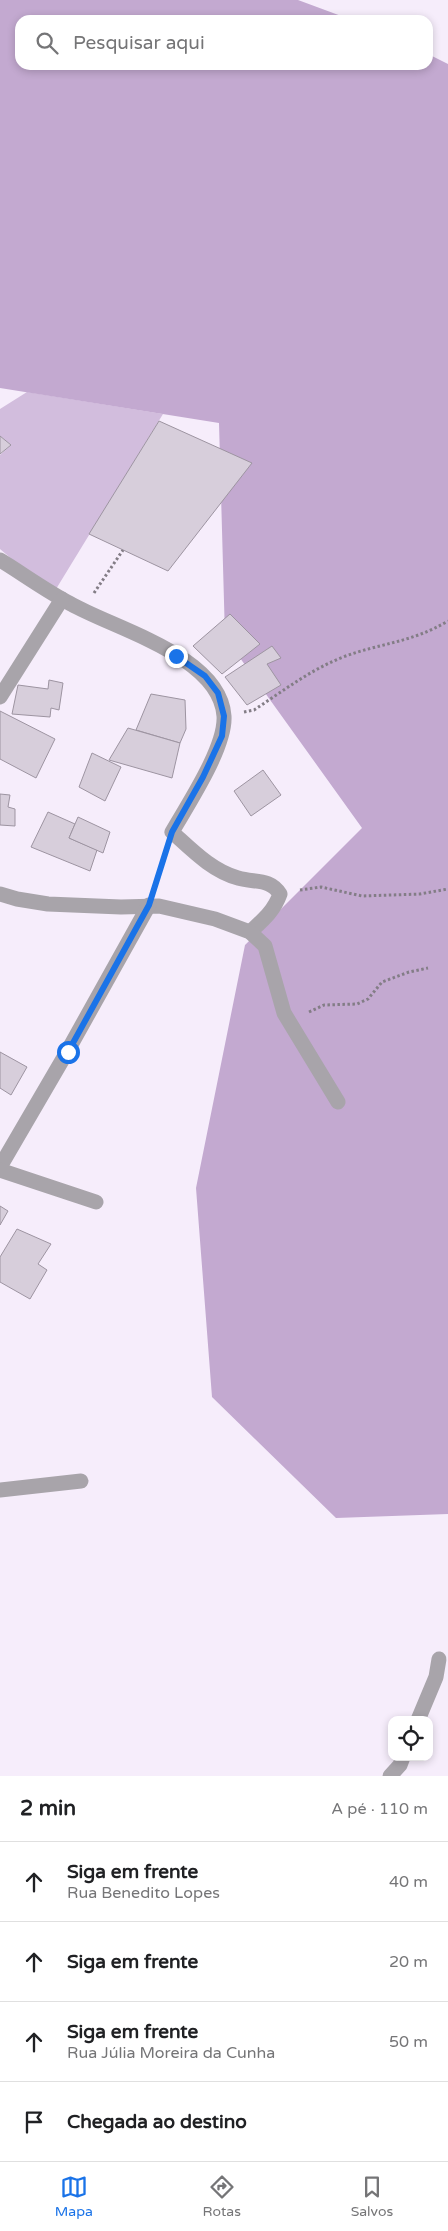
<!DOCTYPE html>
<html lang="pt">
<meta charset="utf-8">
<style>
body{margin:0;font-family:"Varela Round",sans-serif;background:#f6f6f6;color:#202124}
.controls{position:absolute;right:15px;bottom:15px;display:grid;overflow:hidden;border-radius:10px;box-shadow:0 2px 8px #0003}
.controls button{width:45px;height:45px;display:grid;place-items:center;padding:0;border:0;border-bottom:1px solid #e0e0e0;background:#fff;color:#202124;font:25px sans-serif}
.stop{position:absolute;width:15px;height:15px;margin:-11px;border:4px solid #1a73e8;border-radius:50%;background:#fff}
.stop.end{background:#1a73e8;border-color:#fff;box-shadow:0 1px 5px #0008}
.list{margin:0;padding:0;list-style:none}
h2{display:flex;justify-content:space-between;align-items:center;height:65px;margin:0;padding:0 20px;font-size:21px}
h2 small{font-size:16px;font-weight:400;color:#757577}
.list li{display:grid;grid-template-columns:32px 1fr auto;gap:15px;align-items:center;box-sizing:border-box;height:80px;padding:0 20px;border-top:1px solid #e0e0e0}
.list b{display:block;font-size:19px;white-space:nowrap}
.list p{margin:0;font-size:16px;white-space:nowrap;color:#757577}
.list em{font-size:16px;font-style:normal;color:#757577}
.icon{flex:none;width:28px;height:28px;fill:none;stroke:currentColor;stroke-width:2;stroke-linecap:round;stroke-linejoin:round}
.map{position:relative;flex:none;width:448px;height:1776px;overflow:hidden}
.search{position:absolute;background:#fff;box-shadow:0 2px 8px #0003;left:15px;right:15px;top:15px;height:55px;display:flex;align-items:center;gap:12px;box-sizing:border-box;padding:0 18px;border-radius:15px;color:#757577;font-size:19px}
.sheet{height:385px;background:#fff}
nav{display:flex;justify-content:space-around;align-items:center;box-sizing:border-box;height:70px;border-top:1px solid #e0e0e0;background:#fff;font-size:14px;color:#757577}
nav a{display:grid;justify-items:center;gap:2px}
nav .on{color:#1a73e8}
.map>svg:first-child{display:block}
.green{fill:#d2bddd}
.forest{fill:#c3a9d0}
.building{fill:#d7cedb;stroke:#9d94a1}
.lines{fill:none;stroke-linecap:round;stroke-linejoin:round}
.path{stroke:#837d86;stroke-width:3;stroke-dasharray:2.5 2.5;stroke-linecap:butt}
.minor{stroke:#a8a4aa;stroke-width:15}
.route{stroke:#1a73e8;stroke-width:6}
</style>
<div class="map">
<svg width="448" height="1776" viewBox="0 0 448 1776">
<rect width="100%" height="100%" fill="#f6edfb"/>
<path class="green" d="M27,392L163,414L53,594L0,549V455L11,445L0,436V409Z"/>
<path class="forest" d="M0,0H298L352,20H20V65H428V54L448,64V1514L336,1518L212,1397L196,1188L245,945L362,828L225,637L219,423L0,388Z"/>
<g class="building">
<path d="M159,421L252,463L168,571L89,534Z"/>
<path d="M0,436L11,445L0,454Z"/>
<path d="M230,614L260,644L222,674L193,646Z"/>
<path d="M272,646L281,658L267,664L281,685L247,705L225,677Z"/>
<path d="M49,680L63,683L59,710L51,708L50,717L12,714L18,685L48,689Z"/>
<path d="M151,694L185,700L186,729L180,743L136,730Z"/>
<path d="M0,711L55,739L36,778L0,759Z"/>
<path d="M128,728L180,743L172,778L109,760Z"/>
<path d="M92,753L121,767L105,801L79,787Z"/>
<path d="M263,770L281,795L251,816L234,791Z"/>
<path d="M0,794L10,795L8,807L15,809V826L0,825Z"/>
<path d="M48,812L75,824L69,838L97,850L90,871L31,847Z"/>
<path d="M78,817L110,832L103,853L69,838Z"/>
<path d="M0,1052L27,1067L11,1095L0,1088Z"/>
<path d="M0,1206L8,1211L0,1225Z"/>
<path d="M17,1229L51,1244L38,1264L47,1270L30,1299L0,1282V1257Z"/>
</g>
<g class="lines">
<g class="path">
<path d="M94,593L123,550"/>
<path d="M244,712L254,710C283,691 310,670 343,657C380,643 411,643 448,621"/>
<path d="M156,884L165,855"/>
<path d="M300,890L321,887L362,896L420,894L448,889"/>
<path d="M309,1012L324,1005L357,1004L368,999L382,982L409,972L428,968"/>
</g>
<g class="minor">
<path d="M0,560C23,574 46,591 71,604C115,629 220,656 224,716C226,747 188,804 172,832C192,850 212,871 238,878C255,883 270,878 280,894C274,911 263,920 250,932"/>
<path d="M0,697L62,599"/>
<path d="M0,894L17,899L48,904L121,907L159,906L215,919L250,932L265,946L284,1013L338,1102"/>
<path d="M0,1167L67,1052L149,905"/>
<path d="M0,1170L96,1202"/>
<path d="M0,1490L81,1481"/>
<path d="M418,1720L436,1677L439,1659"/>
<path d="M390,1776L400,1765L403,1757"/>
</g>
</g>
<g class="lines">
<path class="route" d="M68,1052L149,905L172,832L203,777L222,736L224,716L218,693L205,676L176,656"/>
</g>
</svg>
<div class="controls">
<button><svg class="icon" aria-label="locate" viewBox="0 0 24 24"><circle cx="12" cy="12" r="6"/><path d="M12 2v4M12 18v4M2 12h4M18 12h4"/></svg></button>
</div>
<div class="stop" style="left:68px;top:1052px"></div>
<div class="stop end" style="left:176px;top:656px"></div>
<div class="search"><svg class="icon" aria-label="search" viewBox="0 0 24 24"><circle cx="10" cy="10" r="6"/><path d="M15 15l6 6"/></svg>Pesquisar aqui</div>
</div>
<section class="sheet">
<h2>2 min<small>A pé · 110 m</small></h2>
<ul class="list">
<li><svg class="icon" aria-label="ahead" viewBox="0 0 24 24"><path d="M12 20V5M6 11l6-6 6 6"/></svg><div><b>Siga em frente</b><p>Rua Benedito Lopes</p></div><em>40 m</em></li>
<li><svg class="icon" aria-label="ahead" viewBox="0 0 24 24"><path d="M12 20V5M6 11l6-6 6 6"/></svg><div><b>Siga em frente</b></div><em>20 m</em></li>
<li><svg class="icon" aria-label="ahead" viewBox="0 0 24 24"><path d="M12 20V5M6 11l6-6 6 6"/></svg><div><b>Siga em frente</b><p>Rua Júlia Moreira da Cunha</p></div><em>50 m</em></li>
<li><svg class="icon" aria-label="arrive" viewBox="0 0 24 24"><path d="M6 21V4h12l-3 4 3 4H6"/></svg><div><b>Chegada ao destino</b></div></li>
</ul>
</section>
<nav>
<a class="on"><svg class="icon" aria-label="map" viewBox="0 0 24 24"><path d="M3 6l6-2 6 2 6-2v14l-6 2-6-2-6 2zM9 4v14M15 6v14"/></svg>Mapa</a>
<a><svg class="icon" aria-label="directions" viewBox="0 0 24 24"><path d="M12 3l9 9-9 9-9-9zM9 14v-3h6M13 9l2 2-2 2"/></svg>Rotas</a>
<a><svg class="icon" aria-label="saved" viewBox="0 0 24 24"><path d="M7 4h10v16l-5-4-5 4z"/></svg>Salvos</a>
</nav>
